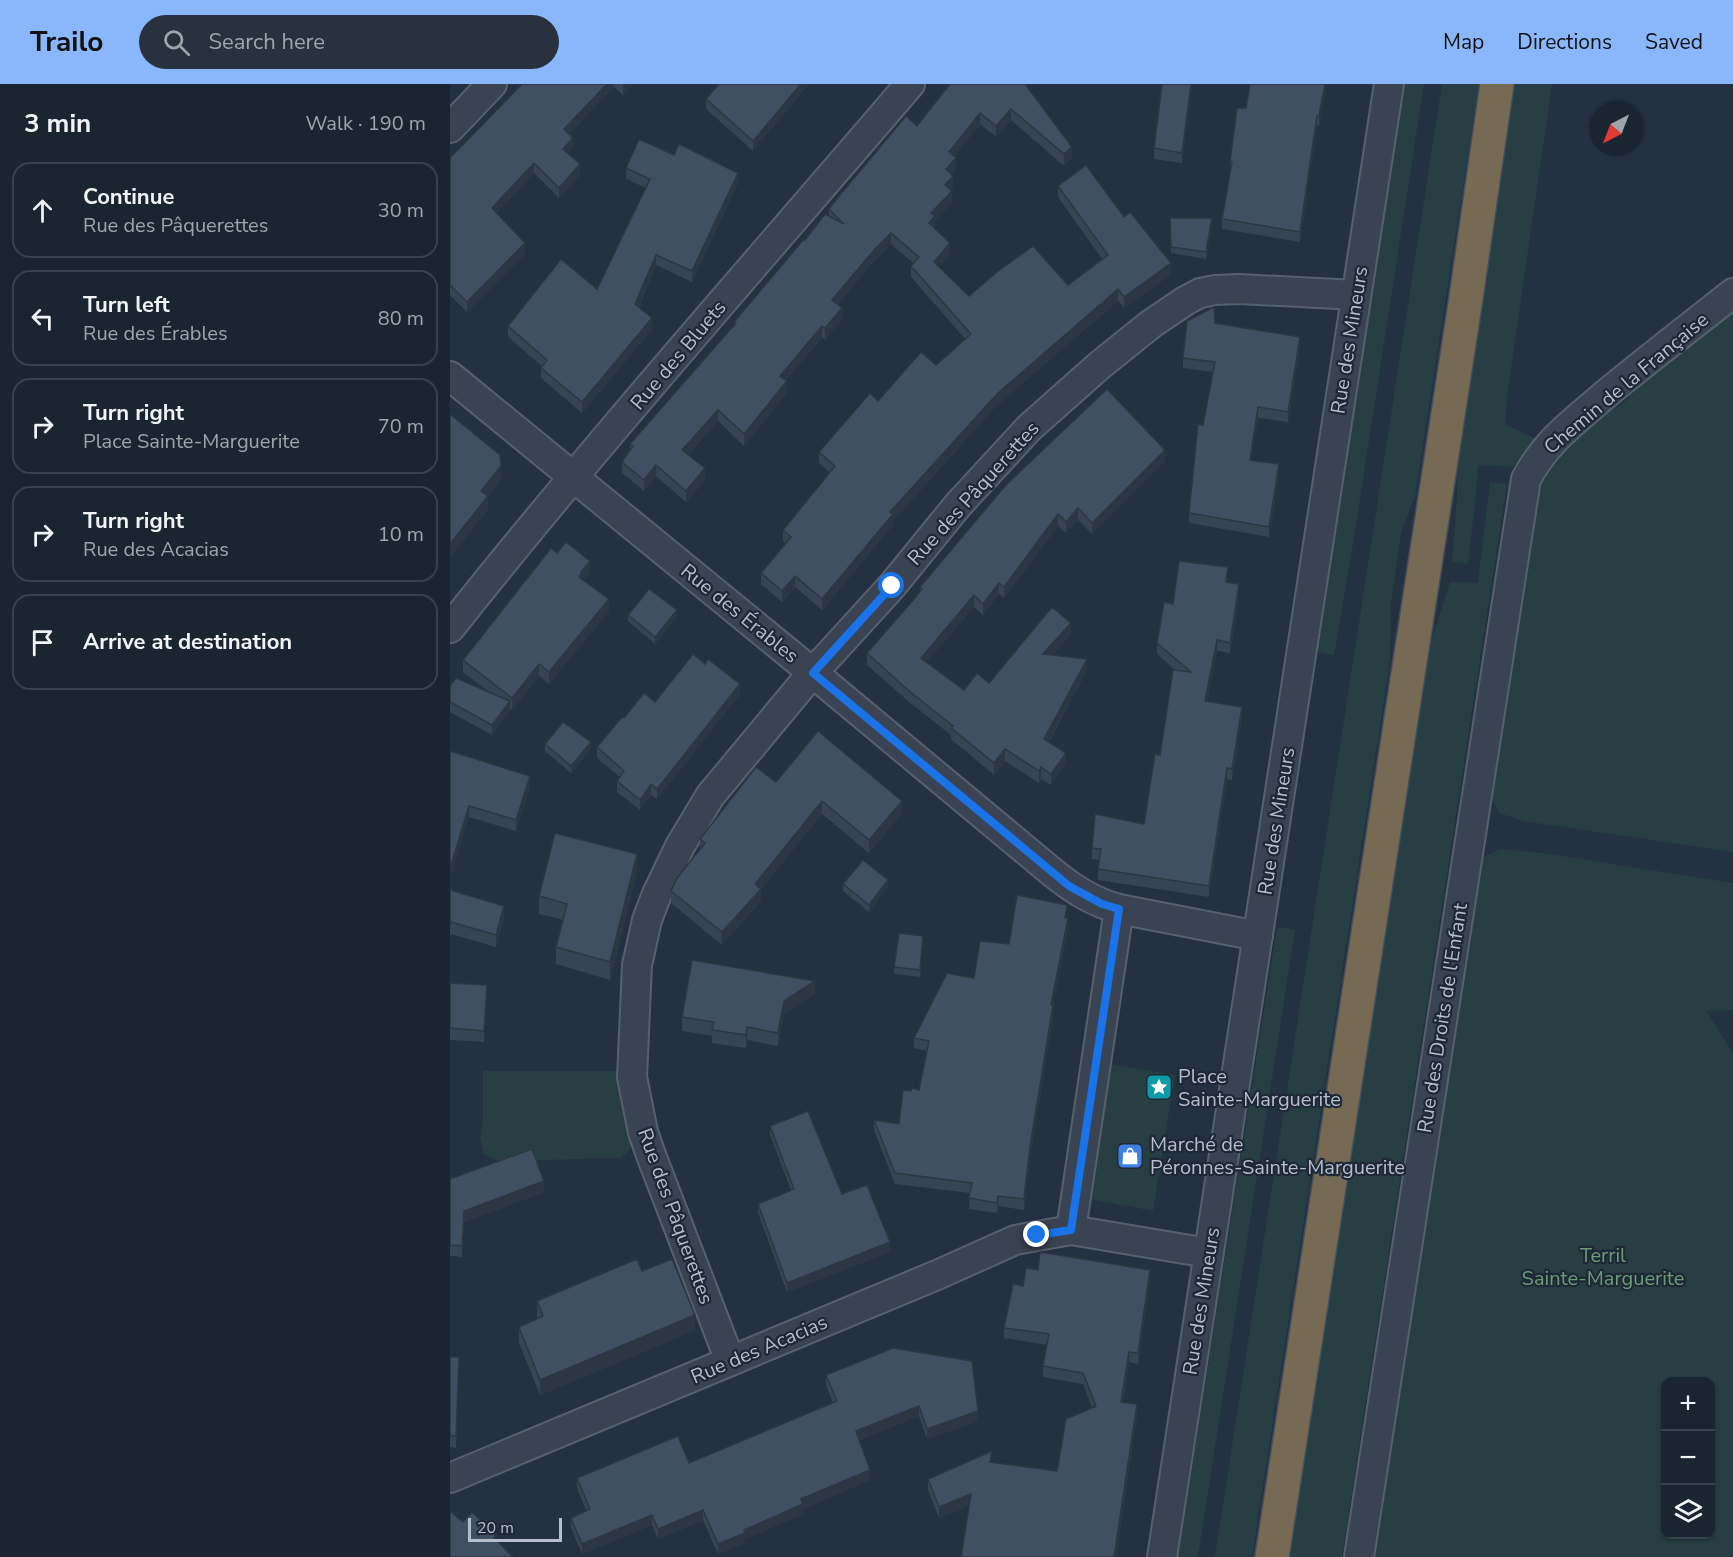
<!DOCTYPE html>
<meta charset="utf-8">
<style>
body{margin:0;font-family:"Nunito Sans",sans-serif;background:#28313d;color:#f1f3f6}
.controls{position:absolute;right:18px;bottom:18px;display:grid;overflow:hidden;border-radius:12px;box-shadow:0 2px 4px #0004}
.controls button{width:54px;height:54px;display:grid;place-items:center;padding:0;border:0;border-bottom:2px solid #39424d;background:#1b2531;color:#f1f3f6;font:30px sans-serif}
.compass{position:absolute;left:1139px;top:18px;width:54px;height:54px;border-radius:50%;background:#1b2531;box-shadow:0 2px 4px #0004;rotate:222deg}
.scale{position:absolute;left:18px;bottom:15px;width:94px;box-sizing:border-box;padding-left:6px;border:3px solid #b6becb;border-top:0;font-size:16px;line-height:21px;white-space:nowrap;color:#b6becb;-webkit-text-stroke:4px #1e2836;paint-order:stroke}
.stop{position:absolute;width:18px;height:18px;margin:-14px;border:4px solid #1a73e8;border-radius:50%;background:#fff}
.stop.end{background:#1a73e8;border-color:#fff;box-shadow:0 2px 6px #0008}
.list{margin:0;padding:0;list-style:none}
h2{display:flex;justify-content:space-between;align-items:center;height:78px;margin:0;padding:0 24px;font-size:26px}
h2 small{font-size:20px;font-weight:400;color:#a0a5ab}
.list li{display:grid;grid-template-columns:39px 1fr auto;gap:18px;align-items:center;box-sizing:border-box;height:96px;margin:0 12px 12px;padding:0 12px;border:2px solid #39424d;border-radius:18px}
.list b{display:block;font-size:22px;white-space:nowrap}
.list p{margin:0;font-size:20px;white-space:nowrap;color:#a0a5ab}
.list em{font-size:20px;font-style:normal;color:#a0a5ab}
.icon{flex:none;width:33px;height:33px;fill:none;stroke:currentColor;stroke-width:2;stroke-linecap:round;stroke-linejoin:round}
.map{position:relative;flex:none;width:1283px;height:1473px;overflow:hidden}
header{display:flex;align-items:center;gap:36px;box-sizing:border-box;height:84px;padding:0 30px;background:#8ab6fc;color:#111}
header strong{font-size:28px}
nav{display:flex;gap:33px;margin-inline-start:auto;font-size:21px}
.search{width:420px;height:54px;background:#28313d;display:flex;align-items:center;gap:15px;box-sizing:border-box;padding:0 21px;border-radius:33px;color:#a0a5ab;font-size:22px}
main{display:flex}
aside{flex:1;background:#1b2531}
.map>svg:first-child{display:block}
.green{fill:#273f42;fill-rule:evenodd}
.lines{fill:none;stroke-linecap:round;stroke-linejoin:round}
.street-casing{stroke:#57616e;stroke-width:32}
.highway-casing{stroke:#444e5b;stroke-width:36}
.street{stroke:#394351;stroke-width:28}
.highway{stroke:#776a55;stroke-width:33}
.wall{fill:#374453}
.shaded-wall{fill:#2d3744}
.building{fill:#404f61;stroke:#2d3744;stroke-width:1.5}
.route{stroke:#1a73e8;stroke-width:8}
.labels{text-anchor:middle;stroke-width:4.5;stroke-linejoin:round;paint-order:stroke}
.street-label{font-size:20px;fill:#b6becb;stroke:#1e2836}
.poi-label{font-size:20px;fill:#b6becb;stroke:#1e2836;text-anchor:start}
.park-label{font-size:20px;fill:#6c9d77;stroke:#1e2836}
</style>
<header>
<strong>Trailo</strong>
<div class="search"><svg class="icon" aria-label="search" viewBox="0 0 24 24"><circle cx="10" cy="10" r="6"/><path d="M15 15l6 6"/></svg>Search here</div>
<nav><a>Map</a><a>Directions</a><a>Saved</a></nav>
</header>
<main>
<aside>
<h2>3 min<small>Walk · 190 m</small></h2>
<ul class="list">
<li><svg class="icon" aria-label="ahead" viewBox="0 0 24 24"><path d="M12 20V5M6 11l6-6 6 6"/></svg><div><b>Continue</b><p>Rue des Pâquerettes</p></div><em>30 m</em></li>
<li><svg class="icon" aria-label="left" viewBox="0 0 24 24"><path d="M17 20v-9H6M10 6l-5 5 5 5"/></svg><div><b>Turn left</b><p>Rue des Érables</p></div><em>80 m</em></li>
<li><svg class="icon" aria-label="right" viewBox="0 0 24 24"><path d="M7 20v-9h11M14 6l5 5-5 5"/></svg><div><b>Turn right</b><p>Place Sainte-Marguerite</p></div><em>70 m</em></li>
<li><svg class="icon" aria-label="right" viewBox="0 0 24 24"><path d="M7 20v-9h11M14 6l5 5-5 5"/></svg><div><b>Turn right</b><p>Rue des Acacias</p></div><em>10 m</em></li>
<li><svg class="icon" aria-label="arrive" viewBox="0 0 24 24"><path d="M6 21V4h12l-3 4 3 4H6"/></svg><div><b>Arrive at destination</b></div></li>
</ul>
</aside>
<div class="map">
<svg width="1283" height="1473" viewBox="0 0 1283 1473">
<rect width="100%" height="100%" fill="#243141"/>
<g class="green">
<path d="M953,0H974L903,460L884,571L867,568Z"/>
<path d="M992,0H1029L965,412L951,449L941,518L940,577L802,1473H765Z"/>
<path d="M1063,0H1102L1057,312L1055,340L1085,355L1063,383L1028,381L1026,409L1018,480L1002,478L1007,413V371Z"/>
<path d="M1283,220V768L1073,737L1049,729L1042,714V685L1086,402L1121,354L1172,320L1247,249Z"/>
<path d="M1040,398L1057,400L892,1473H837L979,565L1000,498L1028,499Z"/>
<path d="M1050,765L1093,769L1283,799V926L1256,927L1283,969V1473H920L1025,789L1033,773ZM1216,1298H1260V1450H1216Z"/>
<path d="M827,843L845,846L748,1473H728Z"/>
<path d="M662,980L725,991L703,1127L641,1115Z"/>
<path d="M33,987H170L174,1036L180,1044L184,1059L180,1066L171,1074L48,1077L34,1070L30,1054L33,1035Z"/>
</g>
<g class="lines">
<defs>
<g id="street">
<path d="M0,44L42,0"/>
<path d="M0,292L363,589L602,788C623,805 643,818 669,825"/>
<path d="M0,544C147,359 306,180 460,0"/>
<path d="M758,1169L621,1146L669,825L808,852"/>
<path d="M280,1277L201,1071L193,1048L182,993L187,881L197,836L207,810L230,762L260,712L358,594L442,502L508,421L579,344L650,281L701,240L735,217L750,209L765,206L789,205L906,211"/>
<path d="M0,1394L487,1191L565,1156L621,1146"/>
<path d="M712,1473L939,0"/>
<path d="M909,1473L1076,395C1096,358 1119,342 1150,315C1193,279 1239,244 1283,209"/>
</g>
<path id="highway" d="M822,1473L1016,214L1047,0"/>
</defs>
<use href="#street" class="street-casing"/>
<use href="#highway" class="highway-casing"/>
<use href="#street" class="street"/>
<use href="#highway" class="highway"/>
</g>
<g class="wall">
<path d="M72,0H183L173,11L164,3L119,50L123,64L118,69L130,91L109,114L84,89L46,129L75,170L17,228L0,211V74Z"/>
<path d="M359,0L303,67L256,25V15Z"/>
<path d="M575,0L622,74L614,82L561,36L546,53L530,40L504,72L506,85L501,90L503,103L501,106L502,118L485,137L484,144L500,170L489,183L519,212L618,201L652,175L608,113V102L674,133L721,190L674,224L668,217L547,321L443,437V441L372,526L345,503L332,518L311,500V489L336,460L333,457V446L380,389L369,379V368L428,317L486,281L515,255L461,193V182L463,179L441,160L424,177L388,220L392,235L375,256L372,253L336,296L337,309L294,362L268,337L238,371L255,396L236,418L206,392L194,407L172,389V378L180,365V360L284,242V238L355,156L379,132V125L467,42Z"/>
<path d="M712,0H742L732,79L704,75V64Z"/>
<path d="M800,0H876L869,42L867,41L850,158L772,145V135L780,87V78L796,24Z"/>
<path d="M224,71L288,99L242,198L206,181L189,223L202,245L132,329L91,294V284L92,282L58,253V242L147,205L196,104L176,95V84Z"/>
<path d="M720,134L762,140L756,175L721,169Z"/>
<path d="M765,239L850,264L838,338L808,334L801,376L829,390L819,453L739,439V429L753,341L763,288L733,284V274Z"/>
<path d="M715,377L642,450L628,436L616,449L608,442L554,514L549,510L533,531L524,523L476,578L514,606L539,599L621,550L602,571L637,586L599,658L616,680L601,701L591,695L589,699L555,677L544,691L501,655V651L459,618L417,581V569L470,508V503L556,401Z"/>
<path d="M107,469L140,489L134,496L159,527L99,600L89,592L62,626L60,625V627L42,651L0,628V602L39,608L13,588V576Z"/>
<path d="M778,494L777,498L789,511L780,569L767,567L757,617L792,633L782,696L777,695L759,813L648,796V785L650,776L642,775V764L694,740L710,671L726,587L707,570V559L723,520Z"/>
<path d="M178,531L227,533L205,560L178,537Z"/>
<path d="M290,610L207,715L201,711L190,726L167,708V697L170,693L147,674V663L174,634L205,618Z"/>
<path d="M95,660L141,665L121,689L95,667Z"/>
<path d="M0,667L80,703L66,747L19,733Z"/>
<path d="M326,698L452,729L419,769L372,730L311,805V817L272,861L221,819V807L250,766V755Z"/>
<path d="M187,788L160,896L106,880V863L113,836L89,830V812Z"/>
<path d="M393,800L438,803L419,828L393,807Z"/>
<path d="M0,806L54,833L46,863L1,850L0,853Z"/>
<path d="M616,834L618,844L603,921V932L580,1074L574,1126L548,1122L547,1129L519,1125L520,1109L445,1100L424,1046V1036L449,1040L461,1007L469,1006L477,967L464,964V954L559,860Z"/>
<path d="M473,859L470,893L444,890V883Z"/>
<path d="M0,899L37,913L34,958L0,956Z"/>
<path d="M365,910L334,930L328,962L297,956L296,964L262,959V952L232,947V933Z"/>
<path d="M320,1042L392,1110L440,1168L337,1208L308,1129V1120L341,1106L320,1051Z"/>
<path d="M0,1095L94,1108L14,1138L12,1173L0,1172Z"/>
<path d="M192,1187L245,1246L90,1311L69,1259V1243L88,1235L87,1232V1217Z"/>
<path d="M700,1196L688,1280L679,1278L673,1318L687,1331L666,1473H511L519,1422L489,1434L478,1406V1395L542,1378L607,1387L642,1324L633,1300L593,1293V1282L597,1261L554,1254V1244L573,1202Z"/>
<path d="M0,1273H9L6,1364L0,1363Z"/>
<path d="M376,1291L528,1337L477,1355L469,1332L409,1356L420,1396L353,1425V1430L295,1455V1459L268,1470L253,1436L208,1455L202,1441L132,1470L121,1444V1434L136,1426L127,1404V1394L239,1379L383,1319L376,1301Z"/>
</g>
<g class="shaded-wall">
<path d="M157,0H164V3L114,56V45Z"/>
<path d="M174,0H183L173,11V1Z"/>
<path d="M351,0H359L303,67V57Z"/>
<path d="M741,0H742L732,79V69Z"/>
<path d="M875,0H876L869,42V32Z"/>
<path d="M561,25V36L546,53V42Z"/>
<path d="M530,29V40L499,79V68Z"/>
<path d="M867,32V41L850,158V148Z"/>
<path d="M123,54V64L113,75V65Z"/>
<path d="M622,63V74L614,82V70Z"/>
<path d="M506,74V85L496,96V85Z"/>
<path d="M84,79V89L42,135V124Z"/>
<path d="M130,80V91L109,114V104Z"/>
<path d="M288,89V99L242,198V187Z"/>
<path d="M503,92V103L495,112V101Z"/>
<path d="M502,107V118L485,137V143L479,151V139L481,129Z"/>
<path d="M762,134V140L756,175V168Z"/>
<path d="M441,149V160L424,177L382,227V216L424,166Z"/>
<path d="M75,159V170L17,228V218Z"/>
<path d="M500,159V170L484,190V178Z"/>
<path d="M206,171V181L185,231V220Z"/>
<path d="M721,179V190L674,224V213Z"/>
<path d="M668,205V217L547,321L443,437V441L372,526V515L440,428L547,310Z"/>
<path d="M392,224V235L375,256V244Z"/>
<path d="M202,234V245L132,329V318Z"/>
<path d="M372,242V253L330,303V292Z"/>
<path d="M850,253V264L838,338V328Z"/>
<path d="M337,297V309L294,362V350Z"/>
<path d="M808,323V334L800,386V376Z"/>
<path d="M268,326V337L232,377V366Z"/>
<path d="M715,366V377L642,450V439Z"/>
<path d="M829,380V390L819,453V443Z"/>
<path d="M206,381V392L194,407V396Z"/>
<path d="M51,382V396L38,413V426L0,474V460L31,407Z"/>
<path d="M255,384V396L236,418V407Z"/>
<path d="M628,424V436L616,449V438Z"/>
<path d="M608,430V442L554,514V503Z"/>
<path d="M140,477V489L132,498L129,493L131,488Z"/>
<path d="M345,492V503L332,518V507Z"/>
<path d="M549,499V510L533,531V520Z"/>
<path d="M789,500V511L780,569V559Z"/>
<path d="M524,511V523L471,585V574Z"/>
<path d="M159,515V527L99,600V588Z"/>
<path d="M227,526V533L205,560V553Z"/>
<path d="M621,539V550L593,581V570Z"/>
<path d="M767,556V567L755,627V617Z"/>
<path d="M637,575V586L594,666V655Z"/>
<path d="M89,580V592L62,626V614Z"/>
<path d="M290,600V610L207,715V705Z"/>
<path d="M60,617V627L42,651V641Z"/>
<path d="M792,623V633L782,696V685Z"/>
<path d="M141,658V665L121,689V682Z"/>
<path d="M555,665V677L544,691V679Z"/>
<path d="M616,669V680L601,701V690Z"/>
<path d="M591,683V695L589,699V687Z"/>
<path d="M777,684V695L759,813V802Z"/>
<path d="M80,692V703L66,747V736Z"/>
<path d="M201,700V711L190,726V716Z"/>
<path d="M372,717V730L311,805V817L272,861V848L305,800Z"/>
<path d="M452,717V729L419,769V756Z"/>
<path d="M19,722V733L0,795V784Z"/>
<path d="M187,770V788L160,896V878Z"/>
<path d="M438,796V803L419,828V821Z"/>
<path d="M54,822V833L46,863V851Z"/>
<path d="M618,834V844L601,932V921Z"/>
<path d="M365,897V910L334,930L328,962V949L334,917Z"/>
<path d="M37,901V913L34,958V947Z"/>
<path d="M603,921V932L580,1074L574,1126V1115L580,1063Z"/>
<path d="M297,943V956L296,964V951Z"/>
<path d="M94,1097V1108L14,1138L12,1173L14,1127Z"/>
<path d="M548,1112V1122L547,1129V1119Z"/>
<path d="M440,1158V1168L337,1208V1199Z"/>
<path d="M700,1186V1196L688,1280V1269Z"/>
<path d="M245,1231V1246L90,1311V1296Z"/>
<path d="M679,1268V1278L671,1329V1318Z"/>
<path d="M687,1320V1331L666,1473H664Z"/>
<path d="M469,1322V1332L406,1357V1347Z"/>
<path d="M528,1327V1337L477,1355V1345Z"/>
<path d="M420,1386V1396L353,1425V1430L295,1455V1459L268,1470V1460L351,1415Z"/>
<path d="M521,1410V1421L489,1434V1423Z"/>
<path d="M253,1426V1436L208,1455V1445Z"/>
<path d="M202,1431V1441L132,1470V1460Z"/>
</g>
<g class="building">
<path d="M72,0H157L114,45L123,54L113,65L130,80L109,104L84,79L42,124L75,159L17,218L0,201V74Z"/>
<path d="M269,0H351L303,57L256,15Z"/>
<path d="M500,0H575L622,63L614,70L561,25L546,42L530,29L499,68L506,74L496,85L503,92L495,101L502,107L481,129L485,132L479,139L500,159L484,178L519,212L547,188L583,162L618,201L658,171L608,102L636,81L674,133L680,128L721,179L674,213L668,205L547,310L440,428L443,430L372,515L345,492L332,507L311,489L341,453L333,446L385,382L369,368L420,309L428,317L471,268L486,281L521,250L461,182L469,173L441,149L424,166L382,216L392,224L375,244L372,242L330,292L337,297L294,350L268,326L232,366L255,384L236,407L206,381L194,396L172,378L183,362L180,360L286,239L284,238L354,155L355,156L375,130L394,140L379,125L385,117L456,32L467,42Z"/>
<path d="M712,0H741L732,69L704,64Z"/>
<path d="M800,0H875L869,32H867L850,148L772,135L782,78H780L787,24H796Z"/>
<path d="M189,55L224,71L229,60L288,89L242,187L206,171L185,220L202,234L132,318L91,284L97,276L58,242L111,175L147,205L200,95L176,84Z"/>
<path d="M720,134H762L756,168L721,163Z"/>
<path d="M764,223L765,239L850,253L838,328L808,323L800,376L829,380L819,443L739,429L748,340L753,341L765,278L733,274L737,237Z"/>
<path d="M657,305L715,366L642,439L628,424L616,438L608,430L554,503L549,499L533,520L524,511L471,574L514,606L527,589L539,599L602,523L621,539L593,570L637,575L594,655L616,669L601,690L591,683L589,687L555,665L544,679L501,644L503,642L459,607L417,569L464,515L472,505L470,503L556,401Z"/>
<path d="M0,330L50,371L51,382L31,407L38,412L0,460Z"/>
<path d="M116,458L140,477L131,488L132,489L129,493L159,515L99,588L89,580L62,614L13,576L101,464L107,469Z"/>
<path d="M729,477L778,483L776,498L789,500L780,559L767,556L755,617L792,623L782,685L777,684L759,802L648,785L651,765L642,764L645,730L694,740L705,670L710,671L723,586L741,588L707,559L714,518L723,520Z"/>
<path d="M199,505L227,526L205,553L178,531Z"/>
<path d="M243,570L255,580L258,575L290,600L207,705L201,700L190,716L167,697L174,687L147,663L172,633L174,634L194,609L205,618Z"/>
<path d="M6,594L60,617L42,641L0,618V602Z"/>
<path d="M113,638L141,658L121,682L95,660Z"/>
<path d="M368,647L452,717L419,756L372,717L305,800L311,805L272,848L221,807L227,794L255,759L250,755L306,683L326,698Z"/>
<path d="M0,667L80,692L66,736L19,722L0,784Z"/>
<path d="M105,749L187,770L160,878L106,863L117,820L89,812Z"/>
<path d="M413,776L438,796L419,821L393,800Z"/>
<path d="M0,806L54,822L46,851L1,838L0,842Z"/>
<path d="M567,811L617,821L615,834H618L601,921H603L580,1063L574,1115L548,1112L547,1119L519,1114L522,1099L445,1089L424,1036L449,1040L453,1006L461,1007L462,1004L469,1006L479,957L464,954L497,889L524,894L530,857L559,860Z"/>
<path d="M449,849L473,852L470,886L444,883Z"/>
<path d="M242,876L365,897L334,917L328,949L297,943L296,951L262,946L264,938L232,933Z"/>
<path d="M0,899L37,901L34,947L0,944Z"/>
<path d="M358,1027L392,1110L417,1101L440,1158L337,1199L308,1120L344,1105L320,1042Z"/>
<path d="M82,1065L94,1097L14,1127L12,1162L0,1161V1095Z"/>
<path d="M590,1168L700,1186L688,1269L679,1268L671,1318L687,1320L664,1473H511L521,1410L489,1423L478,1395L542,1367L540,1378L607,1387L616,1335L646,1322L633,1289L593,1282L599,1250L554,1244L563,1200L573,1202L576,1184L588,1186Z"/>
<path d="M187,1175L192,1187L222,1175L245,1231L90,1296L69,1243L93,1232L87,1217Z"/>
<path d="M443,1264L522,1277L528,1327L477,1345L469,1322L406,1347L420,1386L351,1415L353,1420L294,1446L295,1449L268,1460L253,1426L208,1445L202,1431L132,1460L121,1434L140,1425L127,1394L228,1352L239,1379L387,1317L376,1291Z"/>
<path d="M0,1273H9L6,1352H0Z"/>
<path d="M0,1427L13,1438L22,1428L46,1452L44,1454L63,1473H0Z"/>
</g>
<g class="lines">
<path class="route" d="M442,502L363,589L619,802L652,820L669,825L621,1146L587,1151"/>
</g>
<defs>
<symbol id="sight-square" viewBox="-11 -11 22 22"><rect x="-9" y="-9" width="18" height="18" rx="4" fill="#0f9aa8" stroke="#1e2836"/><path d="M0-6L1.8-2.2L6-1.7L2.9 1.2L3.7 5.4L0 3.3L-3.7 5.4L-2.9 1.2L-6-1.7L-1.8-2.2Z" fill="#fff"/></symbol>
<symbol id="shop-square" viewBox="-11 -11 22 22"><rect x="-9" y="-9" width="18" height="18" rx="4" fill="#3f7fe0" stroke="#1e2836"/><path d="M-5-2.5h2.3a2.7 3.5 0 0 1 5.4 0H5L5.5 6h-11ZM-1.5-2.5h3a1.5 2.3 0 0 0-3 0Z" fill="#fff"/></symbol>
</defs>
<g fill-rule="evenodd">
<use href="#sight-square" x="694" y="988" width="30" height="30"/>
<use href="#shop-square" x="665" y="1057" width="30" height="30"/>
</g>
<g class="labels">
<g class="street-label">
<text transform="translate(899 256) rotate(-81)" y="7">Rue des Mineurs</text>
<text transform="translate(228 271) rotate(-50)" y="7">Rue des Bluets</text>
<text transform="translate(1176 299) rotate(-40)" y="7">Chemin de la Française</text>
<text transform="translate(523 409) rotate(-48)" y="7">Rue des Pâquerettes</text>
<text transform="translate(290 529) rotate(39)" y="7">Rue des Érables</text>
<text transform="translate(826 737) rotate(-81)" y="7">Rue des Mineurs</text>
<text transform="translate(992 934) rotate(-81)" y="7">Rue des Droits de l'Enfant</text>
<text transform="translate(226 1132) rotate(70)" y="7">Rue des Pâquerettes</text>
<text transform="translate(751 1217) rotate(-81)" y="7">Rue des Mineurs</text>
<text transform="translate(309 1265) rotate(-23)" y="7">Rue des Acacias</text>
</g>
<g class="poi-label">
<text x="728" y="999">Place<tspan x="728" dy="23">Sainte-Marguerite</tspan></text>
<text x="700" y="1067">Marché de<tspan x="700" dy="23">Péronnes-Sainte-Marguerite</tspan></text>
</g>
<g class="park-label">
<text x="1153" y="1178">Terril<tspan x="1153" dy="23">Sainte-Marguerite</tspan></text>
</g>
</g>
</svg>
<div class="controls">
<button>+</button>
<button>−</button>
<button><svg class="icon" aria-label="layers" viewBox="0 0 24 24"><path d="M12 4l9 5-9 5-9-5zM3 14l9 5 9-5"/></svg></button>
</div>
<svg class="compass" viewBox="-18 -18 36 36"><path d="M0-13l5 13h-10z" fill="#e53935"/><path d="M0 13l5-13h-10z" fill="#a0a5ab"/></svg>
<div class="scale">20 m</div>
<div class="stop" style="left:442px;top:502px"></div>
<div class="stop end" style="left:587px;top:1151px"></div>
</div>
</main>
